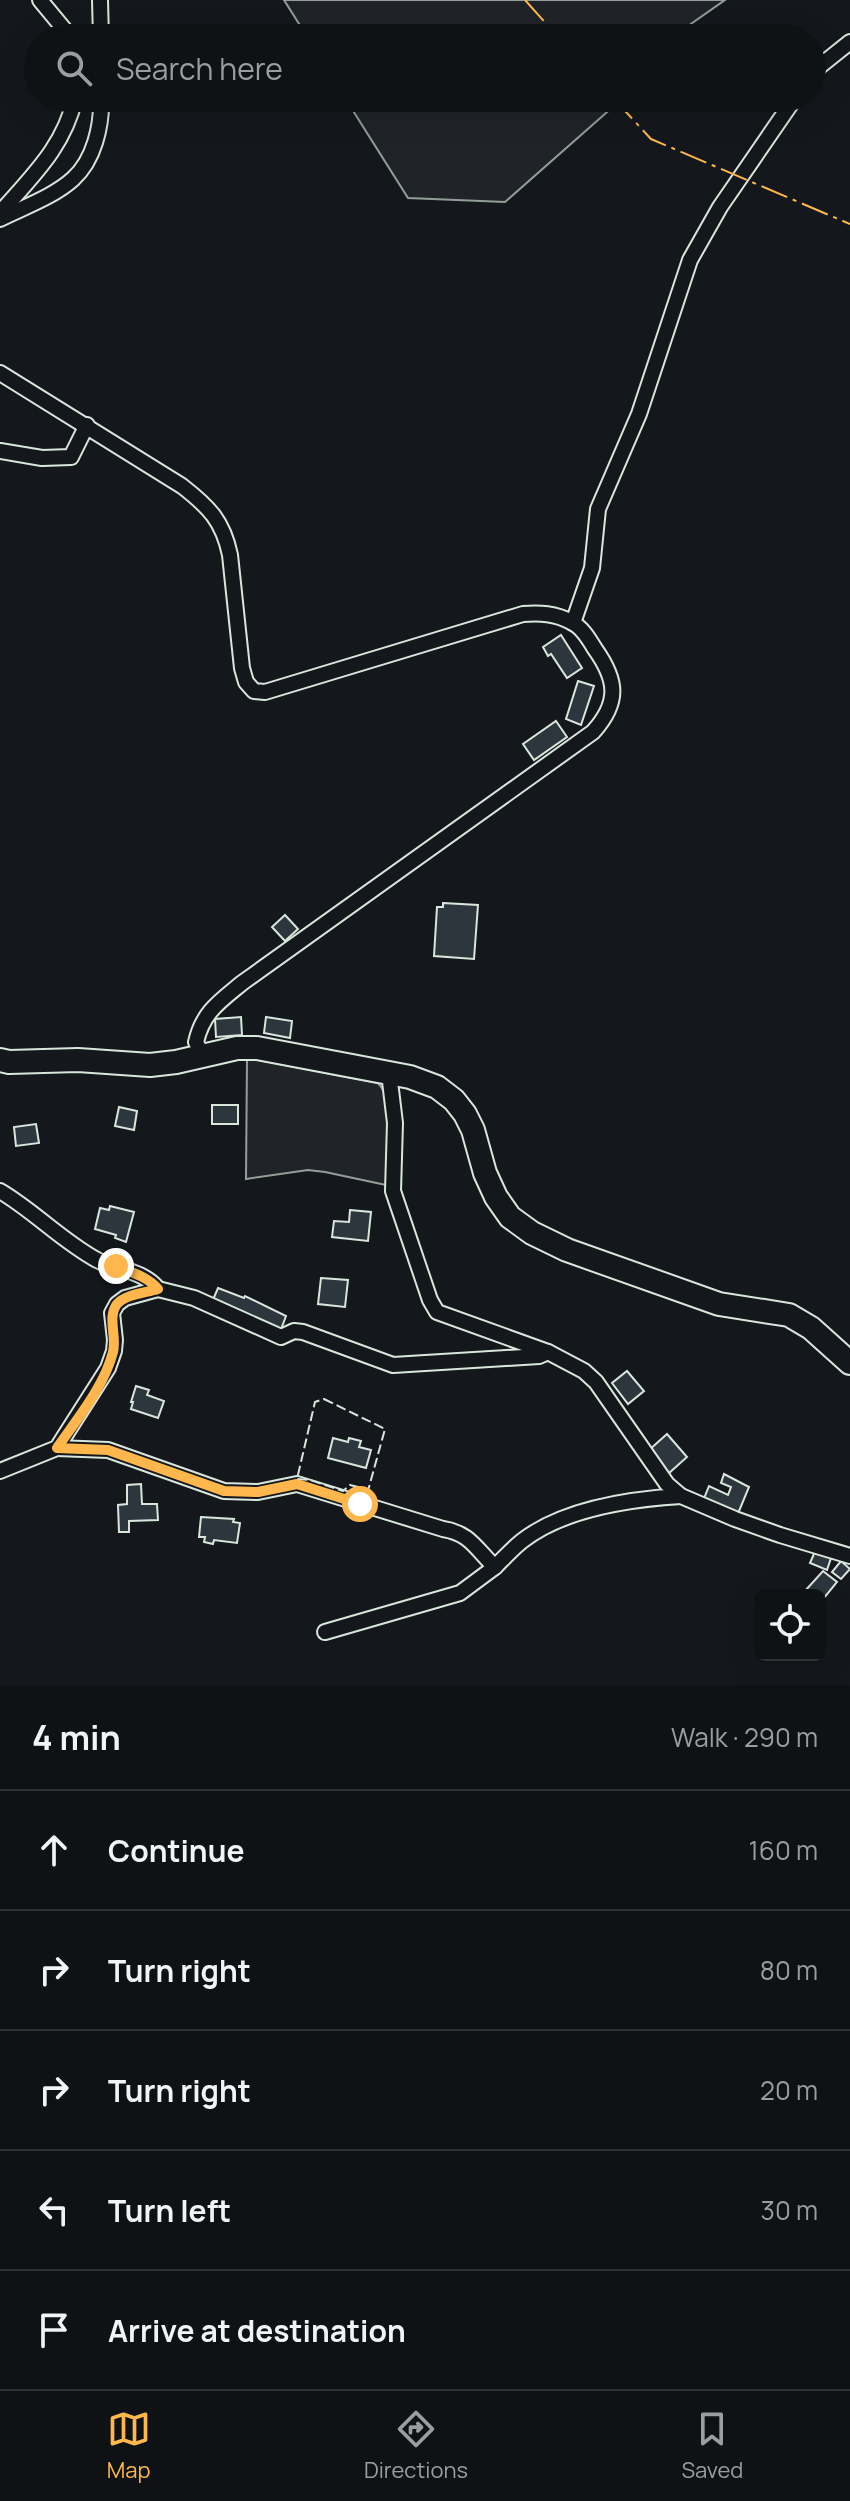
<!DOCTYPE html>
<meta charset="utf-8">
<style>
body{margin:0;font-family:Manrope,sans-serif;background:#1d2022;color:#f1f3f6}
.controls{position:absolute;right:24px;bottom:24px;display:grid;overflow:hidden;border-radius:12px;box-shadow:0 8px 32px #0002}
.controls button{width:72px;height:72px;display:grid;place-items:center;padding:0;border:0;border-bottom:2px solid #2f3234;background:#0f1215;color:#f1f3f6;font:40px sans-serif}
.stop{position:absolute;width:24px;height:24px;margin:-18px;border:6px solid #ffb74d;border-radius:50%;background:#fff}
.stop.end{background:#ffb74d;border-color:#fff;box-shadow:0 2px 8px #0008}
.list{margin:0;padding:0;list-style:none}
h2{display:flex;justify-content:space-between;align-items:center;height:104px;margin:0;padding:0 32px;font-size:34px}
h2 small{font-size:26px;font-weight:400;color:#9b9ea0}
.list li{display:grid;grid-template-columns:52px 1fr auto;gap:24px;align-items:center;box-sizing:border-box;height:120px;padding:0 32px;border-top:2px solid #2f3234}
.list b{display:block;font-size:30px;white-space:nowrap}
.list em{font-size:26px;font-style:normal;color:#9b9ea0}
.icon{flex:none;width:44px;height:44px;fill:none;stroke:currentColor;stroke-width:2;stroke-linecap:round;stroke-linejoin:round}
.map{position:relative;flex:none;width:850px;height:1685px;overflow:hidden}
.search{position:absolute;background:#0f1215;box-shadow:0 8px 32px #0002;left:24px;right:24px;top:24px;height:88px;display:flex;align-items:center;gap:20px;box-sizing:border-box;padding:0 28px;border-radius:44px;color:#9b9ea0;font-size:30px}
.sheet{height:704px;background:#0f1215}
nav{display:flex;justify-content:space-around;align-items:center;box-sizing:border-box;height:112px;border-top:2px solid #2f3234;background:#0f1215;font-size:22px;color:#9b9ea0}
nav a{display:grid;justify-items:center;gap:4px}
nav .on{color:#ffb74d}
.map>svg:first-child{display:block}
.green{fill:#202428;stroke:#939e99;stroke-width:2}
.building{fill:#2c363c;stroke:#d8e6dc;stroke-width:2}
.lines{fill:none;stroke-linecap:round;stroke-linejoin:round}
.minor-casing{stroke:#d8e6dc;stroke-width:18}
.highway-casing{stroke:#d8e6dc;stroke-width:26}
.minor{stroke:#14181c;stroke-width:14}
.highway{stroke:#14181c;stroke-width:22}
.fence{stroke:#d8e6dc;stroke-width:2;stroke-dasharray:10 4;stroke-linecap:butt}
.power{stroke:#ffb74d;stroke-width:2;stroke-dasharray:28 6 4 6;stroke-linecap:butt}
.route{stroke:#ffb74d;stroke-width:10}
</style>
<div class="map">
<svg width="850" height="1685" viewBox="0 0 850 1685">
<rect width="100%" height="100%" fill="#14181c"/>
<g class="green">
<path d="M284,0H725L688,26L677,38H308Z"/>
<path d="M345,98H623L505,202L408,198Z"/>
<path d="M247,1058L378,1083C399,1106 389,1156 386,1185L325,1172L308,1170L246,1179Z"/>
</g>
<g class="building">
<path d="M561,635L582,668L567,678L551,654L548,656L543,647Z"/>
<path d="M578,681L594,686L581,725L566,719Z"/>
<path d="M556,721L567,737L534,760L523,744Z"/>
<path d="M443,903L478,905L474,959L434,956L437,907H443Z"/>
<path d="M285,915L298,929L285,941L272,927Z"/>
<path d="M241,1017L242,1035L216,1037L215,1019Z"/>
<path d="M266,1017L292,1021L290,1038L264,1033Z"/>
<rect x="212" y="1105" width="26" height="19"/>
<path d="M119,1107L137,1111L134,1130L115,1126Z"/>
<path d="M36,1124L39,1143L16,1146L14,1127Z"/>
<path d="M110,1206L134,1212L126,1242L115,1238L116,1235L95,1229L100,1208L109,1210Z"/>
<path d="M350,1210L371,1212L368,1241L332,1237L334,1221L349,1222Z"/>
<path d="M321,1278L348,1280L345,1307L318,1304Z"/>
<path d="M218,1288L244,1298L245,1296L286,1316L280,1332L212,1302Z"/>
<path d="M627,1371L644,1391L628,1404L612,1383Z"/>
<path d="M136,1386L149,1390L147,1395L164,1401L158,1418L131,1409L133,1402H131Z"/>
<path d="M667,1434L687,1457L668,1474L649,1450Z"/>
<path d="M333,1438L348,1442L349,1438L361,1441L359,1447L371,1450L366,1468L328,1458Z"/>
<path d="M724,1474L749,1487L737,1516L703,1501L709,1486L728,1495L731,1487L721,1483Z"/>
<path d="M141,1484L142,1504H157L158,1520L129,1521V1532H119L118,1505L127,1504V1485Z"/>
<path d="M201,1517L234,1519L233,1522L240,1523L237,1543L214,1540L213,1544L204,1542L205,1537H199Z"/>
<path d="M816,1549L832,1555L827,1570L810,1563Z"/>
<path d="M841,1561L850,1569L841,1579L832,1572Z"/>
<path d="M823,1571L837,1582L820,1603V1595H810L805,1591Z"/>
</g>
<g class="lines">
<defs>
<g id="minor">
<path d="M40,0L64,29L67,38"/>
<path d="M100,0L101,38"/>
<path d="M812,76L820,66L850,42"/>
<path d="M0,213C32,176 64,147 75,98"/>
<path d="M0,219C24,207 53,197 73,179C94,160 102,126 101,98"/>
<path d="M0,373L182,486C209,507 223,521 230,555L242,668L246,682L254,691L265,692L523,614C540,613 555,613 571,622C582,627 589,639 595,649C617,680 620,702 593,732L242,983C219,1002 203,1012 196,1042L202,1055"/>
<path d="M0,451L42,458L71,457L87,425"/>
<path d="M573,623L592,568L598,509L639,414L690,260L720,207L795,98"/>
<path d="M389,1073L395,1123L393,1191L430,1300L437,1312L548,1352"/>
<path d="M0,1191C34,1211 62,1241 97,1260C117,1270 143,1270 158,1289L194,1298L281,1337L294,1331L303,1332L393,1365L539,1356L548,1352L584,1371L596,1382L667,1484L681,1496L735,1519L780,1535L850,1556"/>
<path d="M57,1448L108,1450L224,1491L258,1492L297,1484L443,1529C470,1533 476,1549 495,1567C504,1558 512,1549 522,1541C563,1509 631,1499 681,1496"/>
<path d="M0,1471L57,1448L108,1368L114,1351L115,1340L112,1313L117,1304L125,1298L158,1289"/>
<path d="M325,1632L460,1593L495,1567"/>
</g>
<path id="highway" d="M0,1060L9,1062L78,1060L150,1065L176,1062L237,1048H257L410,1077L437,1087L454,1100L465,1114L473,1130L485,1173L496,1197L510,1217L532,1233L567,1250L719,1304L789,1315L811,1328L850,1363"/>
</defs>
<use href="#minor" class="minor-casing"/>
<use href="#highway" class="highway-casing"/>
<use href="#minor" class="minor"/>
<use href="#highway" class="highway"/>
<path class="fence" d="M324,1399L385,1429L366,1498L360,1496L358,1487L350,1485L343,1491L310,1480L297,1479L315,1402Z"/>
<g class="power">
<path d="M525,0L559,38"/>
<path d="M613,98L651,139L850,224"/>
</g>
</g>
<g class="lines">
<path class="route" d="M116,1266C131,1272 148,1277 158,1289C145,1293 126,1294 117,1304C107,1317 117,1337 113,1352C104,1387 77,1419 57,1448L108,1450L224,1491L258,1492L297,1484L360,1504"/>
</g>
</svg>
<div class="controls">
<button><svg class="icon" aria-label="locate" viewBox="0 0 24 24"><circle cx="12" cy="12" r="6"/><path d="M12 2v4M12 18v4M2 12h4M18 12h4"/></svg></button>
</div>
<div class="stop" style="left:360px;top:1504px"></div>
<div class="stop end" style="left:116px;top:1266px"></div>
<div class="search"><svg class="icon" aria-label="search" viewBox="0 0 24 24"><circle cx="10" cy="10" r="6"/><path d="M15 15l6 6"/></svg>Search here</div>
</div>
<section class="sheet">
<h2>4 min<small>Walk · 290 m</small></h2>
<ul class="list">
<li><svg class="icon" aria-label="ahead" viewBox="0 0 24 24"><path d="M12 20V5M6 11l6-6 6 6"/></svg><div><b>Continue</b></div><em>160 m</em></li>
<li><svg class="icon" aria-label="right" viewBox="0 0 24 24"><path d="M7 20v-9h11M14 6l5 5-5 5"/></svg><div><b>Turn right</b></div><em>80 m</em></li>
<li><svg class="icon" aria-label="right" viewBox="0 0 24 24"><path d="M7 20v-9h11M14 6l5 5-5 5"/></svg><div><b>Turn right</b></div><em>20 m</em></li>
<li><svg class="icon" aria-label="left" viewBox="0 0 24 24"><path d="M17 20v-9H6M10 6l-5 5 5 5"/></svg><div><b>Turn left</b></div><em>30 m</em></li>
<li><svg class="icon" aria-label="arrive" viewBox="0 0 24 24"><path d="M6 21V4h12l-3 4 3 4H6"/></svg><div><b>Arrive at destination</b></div></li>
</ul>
</section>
<nav>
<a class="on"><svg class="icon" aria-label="map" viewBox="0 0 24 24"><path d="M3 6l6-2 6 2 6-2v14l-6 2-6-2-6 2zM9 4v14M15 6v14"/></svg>Map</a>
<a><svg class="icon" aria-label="directions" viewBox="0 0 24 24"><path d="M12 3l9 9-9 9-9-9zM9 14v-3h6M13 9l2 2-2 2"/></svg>Directions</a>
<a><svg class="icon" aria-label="saved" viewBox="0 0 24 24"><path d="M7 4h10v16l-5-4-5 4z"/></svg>Saved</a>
</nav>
